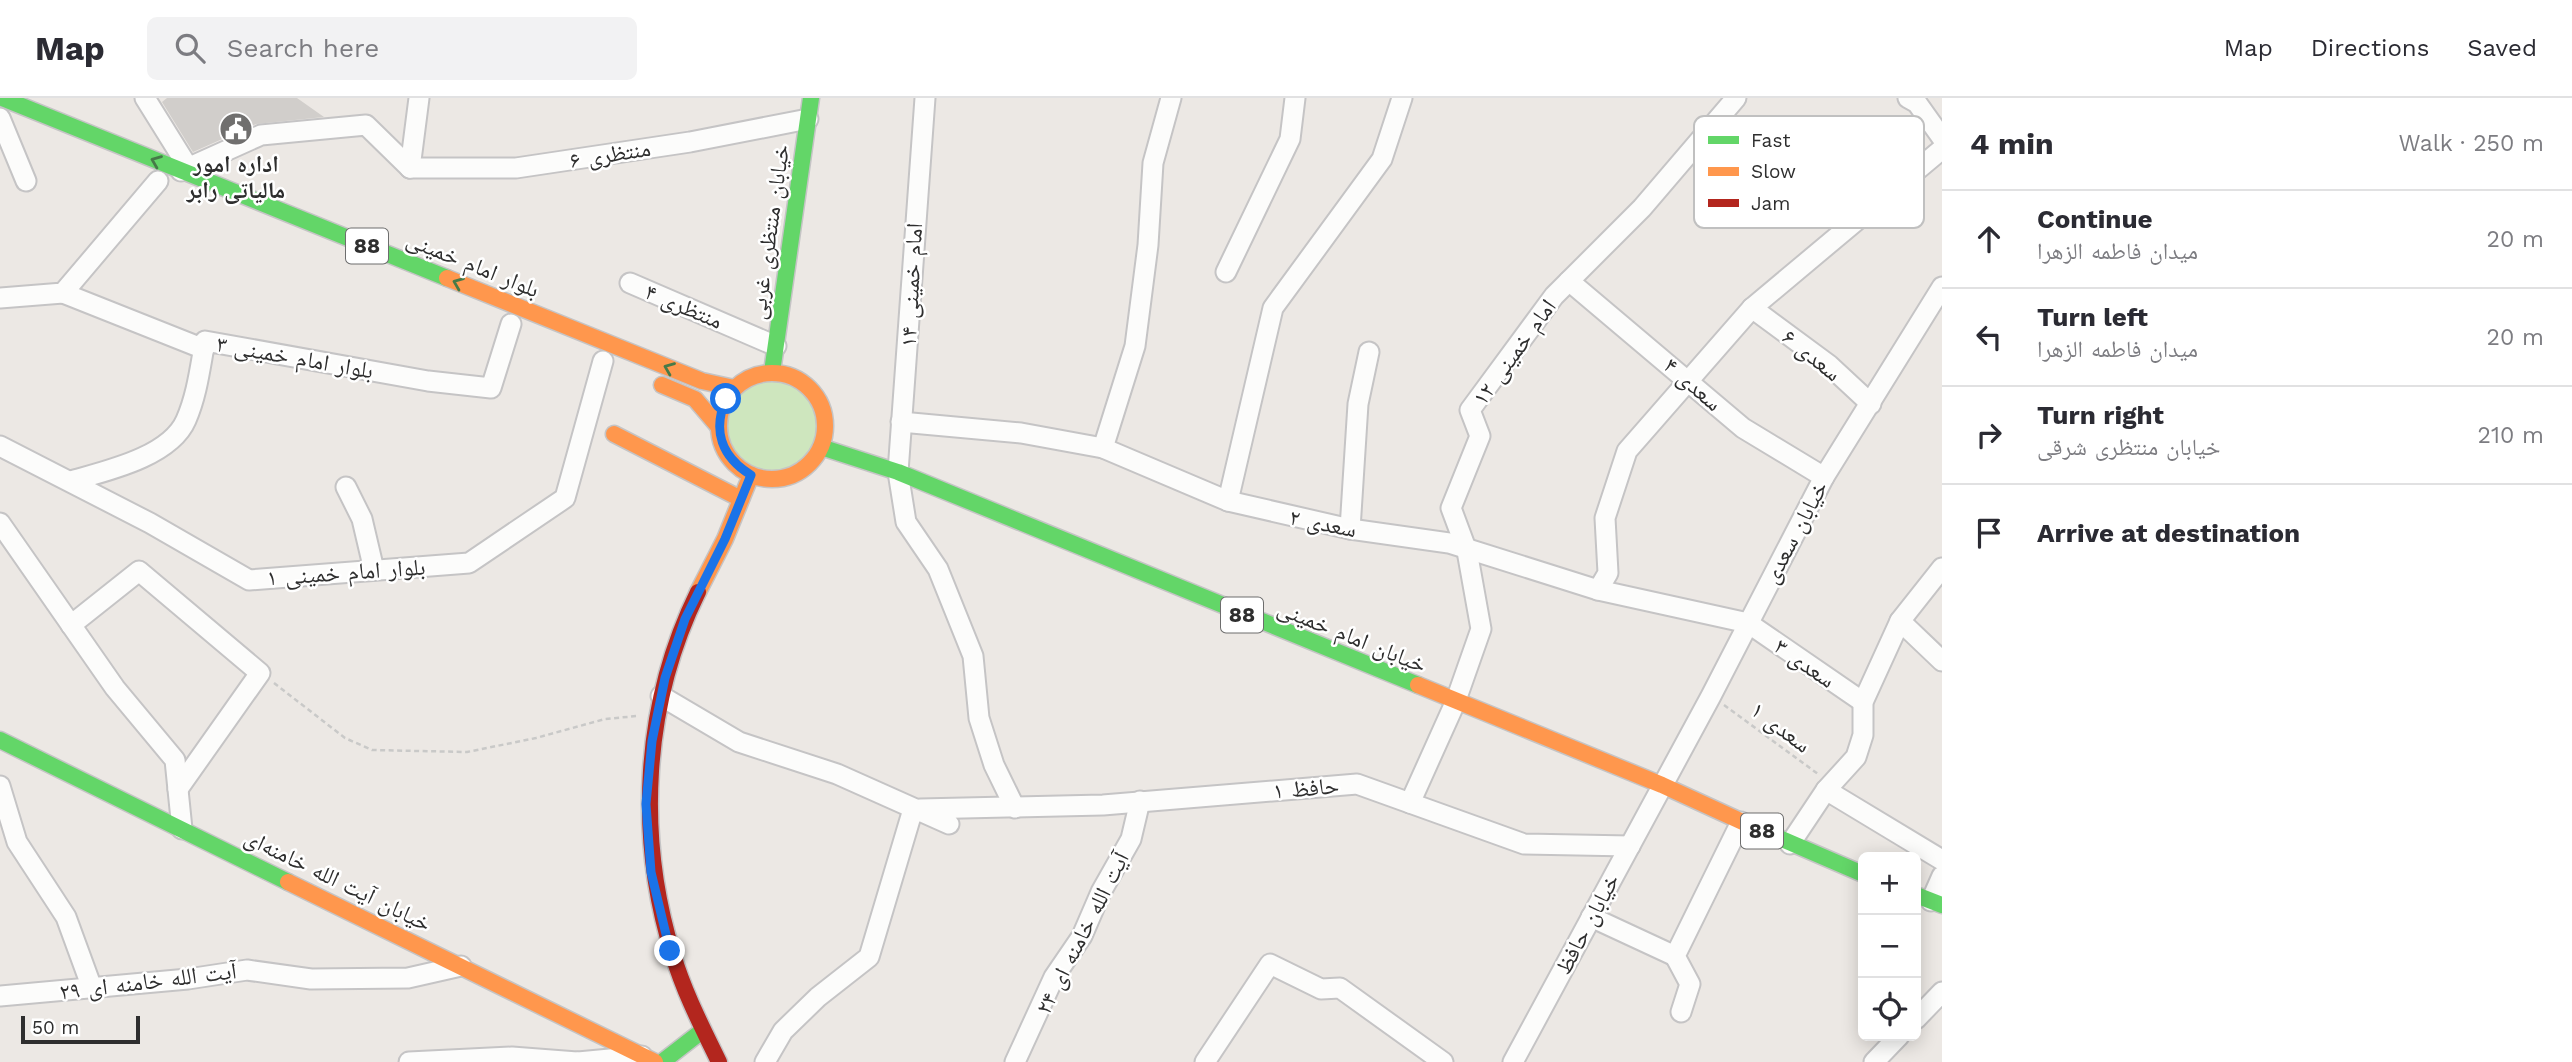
<!DOCTYPE html>
<meta charset="utf-8">
<style>
body{margin:0;font-family:"Work Sans","Noto Naskh Arabic",sans-serif;background:#f2f2f3;color:#2b2b33}
.controls{position:absolute;right:21px;bottom:21px;display:grid;overflow:hidden;border-radius:10px;box-shadow:0 4px 18px #0003}
.controls button{width:63px;height:63px;display:grid;place-items:center;padding:0;border:0;border-bottom:2px solid #e1e1e2;background:#fff;color:#2b2b33;font:35px sans-serif}
.scale{position:absolute;left:21px;bottom:18px;width:119px;box-sizing:border-box;padding-left:7px;border:4px solid #2e2e2e;border-top:0;font-size:19px;line-height:24px;white-space:nowrap;color:#2e2e2e;-webkit-text-stroke:5px #fff;paint-order:stroke}
.stop{position:absolute;width:21px;height:21px;margin:-16px;border:5px solid #1a73e8;border-radius:50%;background:#fff}
.stop.end{background:#1a73e8;border-color:#fff;box-shadow:0 2px 7px #0008}
.list{margin:0;padding:0;list-style:none}
h2{display:flex;justify-content:space-between;align-items:center;height:91px;margin:0;padding:0 28px;font-size:30px}
h2 small{font-size:23px;font-weight:400;color:#7c7c81}
.list li{display:grid;grid-template-columns:46px 1fr auto;gap:21px;align-items:center;box-sizing:border-box;height:98px;padding:0 28px;border-top:2px solid #e1e1e2}
.list b{display:block;font-size:26px;white-space:nowrap}
.list p{margin:0;font-size:23px;white-space:nowrap;color:#7c7c81}
.list em{font-size:23px;font-style:normal;color:#7c7c81}
.icon{flex:none;width:38px;height:38px;fill:none;stroke:currentColor;stroke-width:2;stroke-linecap:round;stroke-linejoin:round}
.map{position:relative;flex:none;width:1942px;height:964px;overflow:hidden}
header{display:flex;align-items:center;gap:42px;box-sizing:border-box;height:98px;padding:0 35px;background:#fff;border-bottom:2px solid #e1e1e2}
header strong{font-size:33px}
nav{display:flex;gap:38px;margin-inline-start:auto;font-size:24px}
.search{width:490px;height:63px;background:#f2f2f3;display:flex;align-items:center;gap:18px;box-sizing:border-box;padding:0 24px;border-radius:10px;color:#7c7c81;font-size:26px}
main{display:flex}
aside{flex:1;background:#fff}
.map>svg:first-child{display:block}
.green{fill:#cee6be}
.building{fill:#d1cecb}
.lines{fill:none;stroke-linecap:round;stroke-linejoin:round}
.street-casing{stroke:#c5c4c5;stroke-width:23}
.fast-casing{stroke:#c5c4c5;stroke-width:19}
.slow-casing{stroke:#c5c4c5;stroke-width:19}
.jam-casing{stroke:#c5c4c5;stroke-width:19}
.path{stroke:#c9c9c8;stroke-width:2.5;stroke-dasharray:5 3.5;stroke-linecap:butt}
.street{stroke:#fcfcfb;stroke-width:19}
.fast{stroke:#63d668;stroke-width:16}
.slow{stroke:#ff974d;stroke-width:16}
.jam{stroke:#b3261e;stroke-width:16}
.oneway{stroke:#467a48}
.route{stroke:#1a73e8;stroke-width:9}
.labels{text-anchor:middle;stroke-width:5;stroke-linejoin:round;paint-order:stroke}
.shield{fill:#fff;stroke:#6d6d6d;stroke-width:2}
.shield-label{font-size:21px;font-weight:bold;fill:#2e2e2e}
.street-label{font-size:23px;fill:#2e2e2e;stroke:#fff}
.poi-label{font-size:23px;font-weight:bold;fill:#2e2e2e;stroke:#fff}
.key{fill:#fff;stroke:#c0c0c0;stroke-width:2}
.key-label{font-size:19px;fill:#2e2e2e}
</style>
<header>
<strong>Map</strong>
<div class="search"><svg class="icon" aria-label="search" viewBox="0 0 24 24"><circle cx="10" cy="10" r="6"/><path d="M15 15l6 6"/></svg>Search here</div>
<nav><a>Map</a><a>Directions</a><a>Saved</a></nav>
</header>
<main>
<div class="map">
<svg width="1942" height="964" viewBox="0 0 1942 964">
<rect width="100%" height="100%" fill="#ece8e4"/>
<circle class="green" cx="772" cy="328" r="45"/>
<path class="building" d="M167,0H297L324,19L256,26L193,54L162,4Z"/>
<g class="lines">
<defs>
<g id="street">
<path d="M145,0L188,69"/>
<path d="M925,0L898,374L906,424L938,471L973,558L979,620L994,667L1015,710"/>
<path d="M1908,0L1917,5L1942,40"/>
<path d="M0,20L26,83"/>
<path d="M410,70H516L690,44L808,21"/>
<path d="M410,70L419,0"/>
<path d="M181,73L261,37L366,27L410,70"/>
<path d="M1226,174L1290,41L1295,0"/>
<path d="M1569,183L1743,330L1824,379"/>
<path d="M630,185L776,248"/>
<path d="M63,195L204,251"/>
<path d="M0,200L63,195L158,83"/>
<path d="M1752,210L1829,267L1871,306"/>
<path d="M901,324L1021,335L1103,350L1228,403L1350,431L1449,445L1598,492L1748,525L1863,604"/>
<path d="M0,348L150,425L249,482L469,465L565,400L603,263"/>
<path d="M1103,350L1135,248L1148,147L1153,65L1171,0"/>
<path d="M71,383C106,373 170,359 186,322C197,297 200,270 205,243L428,283L491,290L511,226"/>
<path d="M346,389L362,421L374,472"/>
<path d="M1228,403L1273,210L1382,61L1402,0"/>
<path d="M0,425L115,590L175,662L182,731"/>
<path d="M1350,431L1358,306L1369,254"/>
<path d="M1598,492L1608,475L1605,420L1627,353L1752,210L1942,51"/>
<path d="M1900,523L1942,563"/>
<path d="M71,527L139,473L260,575L178,691"/>
<path d="M661,598L739,644L837,676L949,726"/>
<path d="M0,688L17,744L66,819L92,890"/>
<path d="M1826,692L1942,762"/>
<path d="M1410,705L1455,605L1481,531L1467,453L1451,410L1480,338L1470,312L1554,198L1642,110L1736,0"/>
<path d="M1790,746L1826,692L1856,659L1863,637V604L1900,523L1942,470"/>
<path d="M1931,803L1942,778"/>
<path d="M1591,819L1675,858"/>
<path d="M0,898L188,881L247,872L311,881L408,880L461,868"/>
<path d="M1681,914L1690,886L1675,858L1741,724"/>
<path d="M1916,921L1942,894"/>
<path d="M409,964L512,959L577,964"/>
<path d="M578,964L642,958"/>
<path d="M765,964L783,933L818,899L869,859L911,718L920,711L1103,707L1357,686L1524,746L1630,748"/>
<path d="M1015,964L1054,879L1082,838L1101,794L1131,741L1140,703"/>
<path d="M1205,964L1270,866L1321,891L1340,890L1443,964"/>
<path d="M1513,964L1711,598L1824,379L1942,189"/>
<path d="M1874,964L1899,938"/>
</g>
<g id="fast">
<path d="M2,0L447,180"/>
<path d="M772,274L811,0"/>
<path d="M821,349L898,374L1418,587"/>
<path d="M0,642L288,784"/>
<path d="M1747,726L1863,776"/>
<path d="M1916,797L1942,807"/>
<path d="M662,964L702,933"/>
</g>
<g id="slow">
<path d="M447,180L702,283L734,290"/>
<circle cx="772" cy="328" r="53"/>
<path d="M662,287L695,301L718,328"/>
<path d="M614,336L741,401"/>
<path d="M698,494L725,441L751,377"/>
<path d="M1418,587L1662,687L1747,726"/>
<path d="M288,784L655,964"/>
</g>
<path id="jam" d="M698,494C643,606 636,738 673,857C684,894 702,929 719,964"/>
</defs>
<use href="#street" class="street-casing"/>
<use href="#fast" class="fast-casing"/>
<use href="#slow" class="slow-casing"/>
<use href="#jam" class="jam-casing"/>
<g class="path">
<path d="M274,585L345,640L372,652L467,654L536,640L605,621L637,618"/>
<path d="M1724,607L1818,676"/>
</g>
<use href="#street" class="street"/>
<use href="#fast" class="fast"/>
<use href="#slow" class="slow"/>
<use href="#jam" class="jam"/>
</g>
<defs><path id="oneway-chevron" d="M-2-3.5L2.5 0L-2 3.5" fill="none" stroke-width="1.6" stroke-linecap="round" stroke-linejoin="round" transform="scale(1.75)"/></defs>
<g class="oneway">
<use href="#oneway-chevron" transform="translate(156 63) rotate(-158)"/>
<use href="#oneway-chevron" transform="translate(458 185) rotate(-158)"/>
<use href="#oneway-chevron" transform="translate(669 270) rotate(-158)"/>
</g>
<g class="lines">
<path class="route" d="M670,853L651,774L646,706L652,643L665,580L685,521L725,441L751,377C722,359 712,333 726,301"/>
</g>
<defs>
<symbol id="civic-disc" viewBox="-11 -11 22 22"><circle r="9.5" fill="#706f6e" stroke="#fff"/><path d="M-.6-6.5H3V-4.5H.6V-3L4-1V1h2V6H-6V1h2V-1L-.6-3ZM-1.2 2.5V6h2.4V2.5Z" fill="#fff"/></symbol>
</defs>
<g fill-rule="evenodd">
<use href="#civic-disc" x="217" y="12" width="38" height="38"/>
</g>
<g class="labels">
<g class="shield">
<rect x="346" y="130.5" width="42" height="35" rx="5"/>
<rect x="1221" y="499.5" width="42" height="35" rx="5"/>
<rect x="1741" y="715.5" width="42" height="35" rx="5"/>
</g>
<g class="shield-label">
<text x="367" y="155">88</text>
<text x="1242" y="524">88</text>
<text x="1762" y="740">88</text>
</g>
<g class="street-label">
<text transform="translate(610 56) rotate(-9)" y="8">منتظری ۶</text>
<text transform="translate(769 134) rotate(-82)" y="8">خیابان منتظری غربی</text>
<text transform="translate(473 166) rotate(22)" y="8">بلوار امام خمینی</text>
<text transform="translate(911 187) rotate(-87)" y="8">امام خمینی ۱۴</text>
<text transform="translate(684 208) rotate(23)" y="8">منتظری ۴</text>
<text transform="translate(1514 254) rotate(-54)" y="8">امام خمینی ۱۲</text>
<text transform="translate(1812 257) rotate(39)" y="8">سعدی ۶</text>
<text transform="translate(295 259) rotate(10)" y="8">بلوار امام خمینی ۳</text>
<text transform="translate(1693 286) rotate(41)" y="8">سعدی ۴</text>
<text transform="translate(1323 425) rotate(11)" y="8">سعدی ۲</text>
<text transform="translate(1795 434) rotate(-62)" y="8">خیابان سعدی</text>
<text transform="translate(346 474) rotate(-4)" y="8">بلوار امام خمینی ۱</text>
<text transform="translate(1352 538) rotate(22)" y="8">خیابان امام خمینی</text>
<text transform="translate(1805 565) rotate(35)" y="8">سعدی ۳</text>
<text transform="translate(1781 629) rotate(37)" y="8">سعدی ۱</text>
<text transform="translate(1306 690) rotate(-5)" y="8">حافظ ۱</text>
<text transform="translate(338 782) rotate(26)" y="8">خیابان آیت الله خامنه‌ای</text>
<text transform="translate(1587 826) rotate(-62)" y="8">خیابان حافظ</text>
<text transform="translate(1082 835) rotate(-63)" y="8">آیت الله خامنه ای ۲۴</text>
<text transform="translate(148 883) rotate(-7)" y="8">آیت الله خامنه ای ۲۹</text>
</g>
<g class="poi-label">
<text x="236" y="74">اداره امور<tspan x="236" dy="26">مالیاتی رابر</tspan></text>
</g>
</g>
<rect x="1694" y="18" width="230" height="112" rx="10" class="key"/>
<rect x="1708" y="38" width="31" height="8" fill="#63d668"/>
<rect x="1708" y="69" width="31" height="9" fill="#ff974d"/>
<rect x="1708" y="101" width="31" height="8" fill="#b3261e"/>
<g class="key-label">
<text x="1751" y="49">Fast</text>
<text x="1751" y="80">Slow</text>
<text x="1751" y="112">Jam</text>
</g>
</svg>
<div class="controls">
<button>+</button>
<button>−</button>
<button><svg class="icon" aria-label="locate" viewBox="0 0 24 24"><circle cx="12" cy="12" r="6"/><path d="M12 2v4M12 18v4M2 12h4M18 12h4"/></svg></button>
</div>
<div class="scale">50 m</div>
<div class="stop" style="left:726px;top:301px"></div>
<div class="stop end" style="left:670px;top:853px"></div>
</div>
<aside>
<h2>4 min<small>Walk · 250 m</small></h2>
<ul class="list">
<li><svg class="icon" aria-label="ahead" viewBox="0 0 24 24"><path d="M12 20V5M6 11l6-6 6 6"/></svg><div><b>Continue</b><p>میدان فاطمه الزهرا</p></div><em>20 m</em></li>
<li><svg class="icon" aria-label="left" viewBox="0 0 24 24"><path d="M17 20v-9H6M10 6l-5 5 5 5"/></svg><div><b>Turn left</b><p>میدان فاطمه الزهرا</p></div><em>20 m</em></li>
<li><svg class="icon" aria-label="right" viewBox="0 0 24 24"><path d="M7 20v-9h11M14 6l5 5-5 5"/></svg><div><b>Turn right</b><p>خیابان منتظری شرقی</p></div><em>210 m</em></li>
<li><svg class="icon" aria-label="arrive" viewBox="0 0 24 24"><path d="M6 21V4h12l-3 4 3 4H6"/></svg><div><b>Arrive at destination</b></div></li>
</ul>
</aside>
</main>
